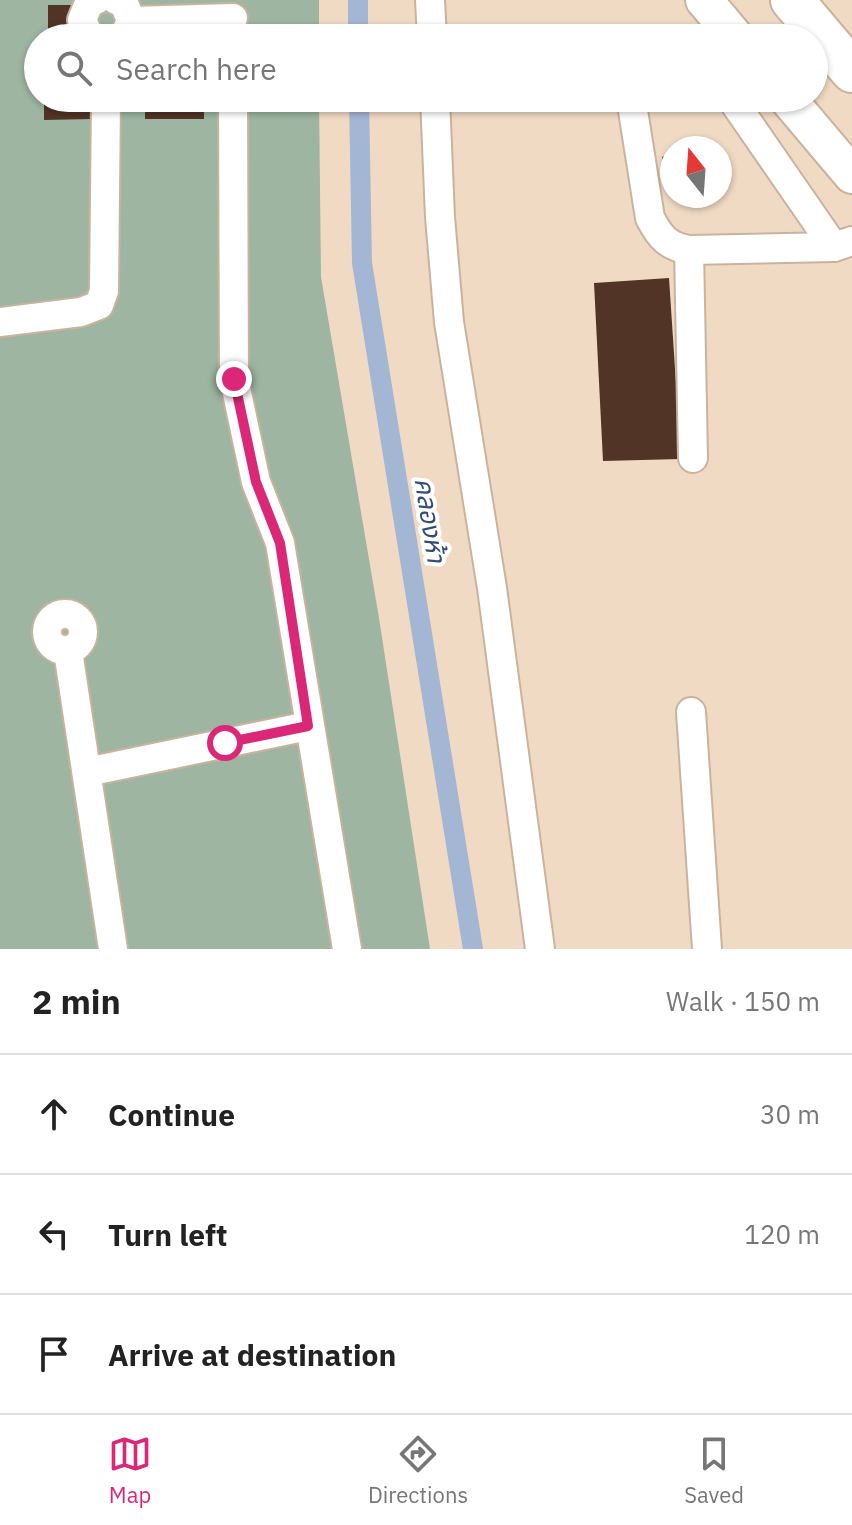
<!DOCTYPE html>
<meta charset="utf-8">
<style>
body{margin:0;font-family:"IBM Plex Sans","Noto Sans Thai",sans-serif;background:#f6f6f6;color:#222}
.compass{position:absolute;left:660px;top:136px;width:72px;height:72px;border-radius:50%;background:#fff;box-shadow:0 2px 6px #0004;rotate:343deg}
.stop{position:absolute;width:24px;height:24px;margin:-18px;border:6px solid #db2777;border-radius:50%;background:#fff}
.stop.end{background:#db2777;border-color:#fff;box-shadow:0 2px 8px #0008}
.list{margin:0;padding:0;list-style:none}
h2{display:flex;justify-content:space-between;align-items:center;height:104px;margin:0;padding:0 32px;font-size:34px}
h2 small{font-size:26px;font-weight:400;color:#767676}
.list li{display:grid;grid-template-columns:52px 1fr auto;gap:24px;align-items:center;box-sizing:border-box;height:120px;padding:0 32px;border-top:2px solid #e0e0e0}
.list b{display:block;font-size:30px;white-space:nowrap}
.list em{font-size:26px;font-style:normal;color:#767676}
.icon{flex:none;width:44px;height:44px;fill:none;stroke:currentColor;stroke-width:2;stroke-linecap:round;stroke-linejoin:round}
.map{position:relative;flex:none;width:852px;height:949px;overflow:hidden}
.search{position:absolute;background:#fff;box-shadow:0 2px 6px #0004;left:24px;right:24px;top:24px;height:88px;display:flex;align-items:center;gap:20px;box-sizing:border-box;padding:0 28px;border-radius:44px;color:#767676;font-size:30px}
.sheet{height:464px;background:#fff}
nav{display:flex;justify-content:space-around;align-items:center;box-sizing:border-box;height:112px;border-top:2px solid #e0e0e0;background:#fff;font-size:22px;color:#767676}
nav a{display:grid;justify-items:center;gap:4px}
nav .on{color:#db2777}
.map>svg:first-child{display:block}
.green{fill:#9db5a1}
.lines{fill:none;stroke-linecap:round;stroke-linejoin:round}
.canal{stroke:#a3b6d4;stroke-width:20}
.building{fill:#513425}
.minor-casing{stroke:#cab39e;stroke-width:32}
.major-casing{stroke:#cab39e;stroke-width:40}
.highway-casing{stroke:#cab39e;stroke-width:46}
.minor{stroke:#fff;stroke-width:28}
.major{stroke:#fff;stroke-width:36}
.highway{stroke:#fff;stroke-width:42}
.route{stroke:#db2777;stroke-width:10}
.labels{text-anchor:middle;stroke-width:8;stroke-linejoin:round;paint-order:stroke}
.water-label{font-size:26px;font-style:italic;fill:#324d77;stroke:#fff}
</style>
<div class="map">
<svg width="852" height="949" viewBox="0 0 852 949">
<rect width="100%" height="100%" fill="#f1dac4"/>
<path class="green" d="M0,0H319V38H38V98H319L321,277L379,618L430,949H0Z"/>
<g class="lines">
<g class="canal">
<path d="M358,0V38"/>
<path d="M359,98L362,263L473,949"/>
</g>
</g>
<g class="building">
<rect x="48" y="5" width="29" height="29"/>
<path d="M44,98H91L92,119L44,120Z"/>
<rect x="145" y="98" width="59" height="21"/>
<path d="M672,153V183L662,157Z"/>
<path d="M669,278L681,459L603,461L594,283Z"/>
</g>
<g class="lines">
<defs>
<g id="minor">
<path d="M116,0L124,3L131,21L123,38"/>
<path d="M430,0L432,38"/>
<path d="M131,21L233,18"/>
<path d="M90,38L82,20L89,3L96,0"/>
<path d="M233,98L234,379L256,482L280,543L347,949"/>
<path d="M435,98L440,217L449,322L492,588L540,949"/>
<path d="M631,98L650,218C660,237 667,246 689,250L834,247L852,241"/>
<path d="M731,98L834,247"/>
<path d="M689,250L693,458"/>
<path d="M0,322L81,312L99,305L104,291L106,98"/>
<circle cx="65" cy="632" r="18"/>
<path d="M68,651L113,949"/>
<path d="M691,712L707,949"/>
<path d="M87,772L308,726"/>
</g>
<g id="major">
<path d="M704,0L736,38"/>
<path d="M787,98L852,175"/>
</g>
<path id="highway" d="M792,0L852,71"/>
</defs>
<use href="#minor" class="minor-casing"/>
<use href="#major" class="major-casing"/>
<use href="#highway" class="highway-casing"/>
<use href="#minor" class="minor"/>
<use href="#major" class="major"/>
<use href="#highway" class="highway"/>
</g>
<g class="lines">
<path class="route" d="M225,743L308,726L280,543L256,482L234,379"/>
</g>
<g class="labels">
<g class="water-label">
<text transform="translate(430 520) rotate(81)" y="9">คลองห้า</text>
</g>
</g>
</svg>
<svg class="compass" viewBox="-18 -18 36 36"><path d="M0-13l5 13h-10z" fill="#e53935"/><path d="M0 13l5-13h-10z" fill="#767676"/></svg>
<div class="stop" style="left:225px;top:743px"></div>
<div class="stop end" style="left:234px;top:379px"></div>
<div class="search"><svg class="icon" aria-label="search" viewBox="0 0 24 24"><circle cx="10" cy="10" r="6"/><path d="M15 15l6 6"/></svg>Search here</div>
</div>
<section class="sheet">
<h2>2 min<small>Walk · 150 m</small></h2>
<ul class="list">
<li><svg class="icon" aria-label="ahead" viewBox="0 0 24 24"><path d="M12 20V5M6 11l6-6 6 6"/></svg><div><b>Continue</b></div><em>30 m</em></li>
<li><svg class="icon" aria-label="left" viewBox="0 0 24 24"><path d="M17 20v-9H6M10 6l-5 5 5 5"/></svg><div><b>Turn left</b></div><em>120 m</em></li>
<li><svg class="icon" aria-label="arrive" viewBox="0 0 24 24"><path d="M6 21V4h12l-3 4 3 4H6"/></svg><div><b>Arrive at destination</b></div></li>
</ul>
</section>
<nav>
<a class="on"><svg class="icon" aria-label="map" viewBox="0 0 24 24"><path d="M3 6l6-2 6 2 6-2v14l-6 2-6-2-6 2zM9 4v14M15 6v14"/></svg>Map</a>
<a><svg class="icon" aria-label="directions" viewBox="0 0 24 24"><path d="M12 3l9 9-9 9-9-9zM9 14v-3h6M13 9l2 2-2 2"/></svg>Directions</a>
<a><svg class="icon" aria-label="saved" viewBox="0 0 24 24"><path d="M7 4h10v16l-5-4-5 4z"/></svg>Saved</a>
</nav>
